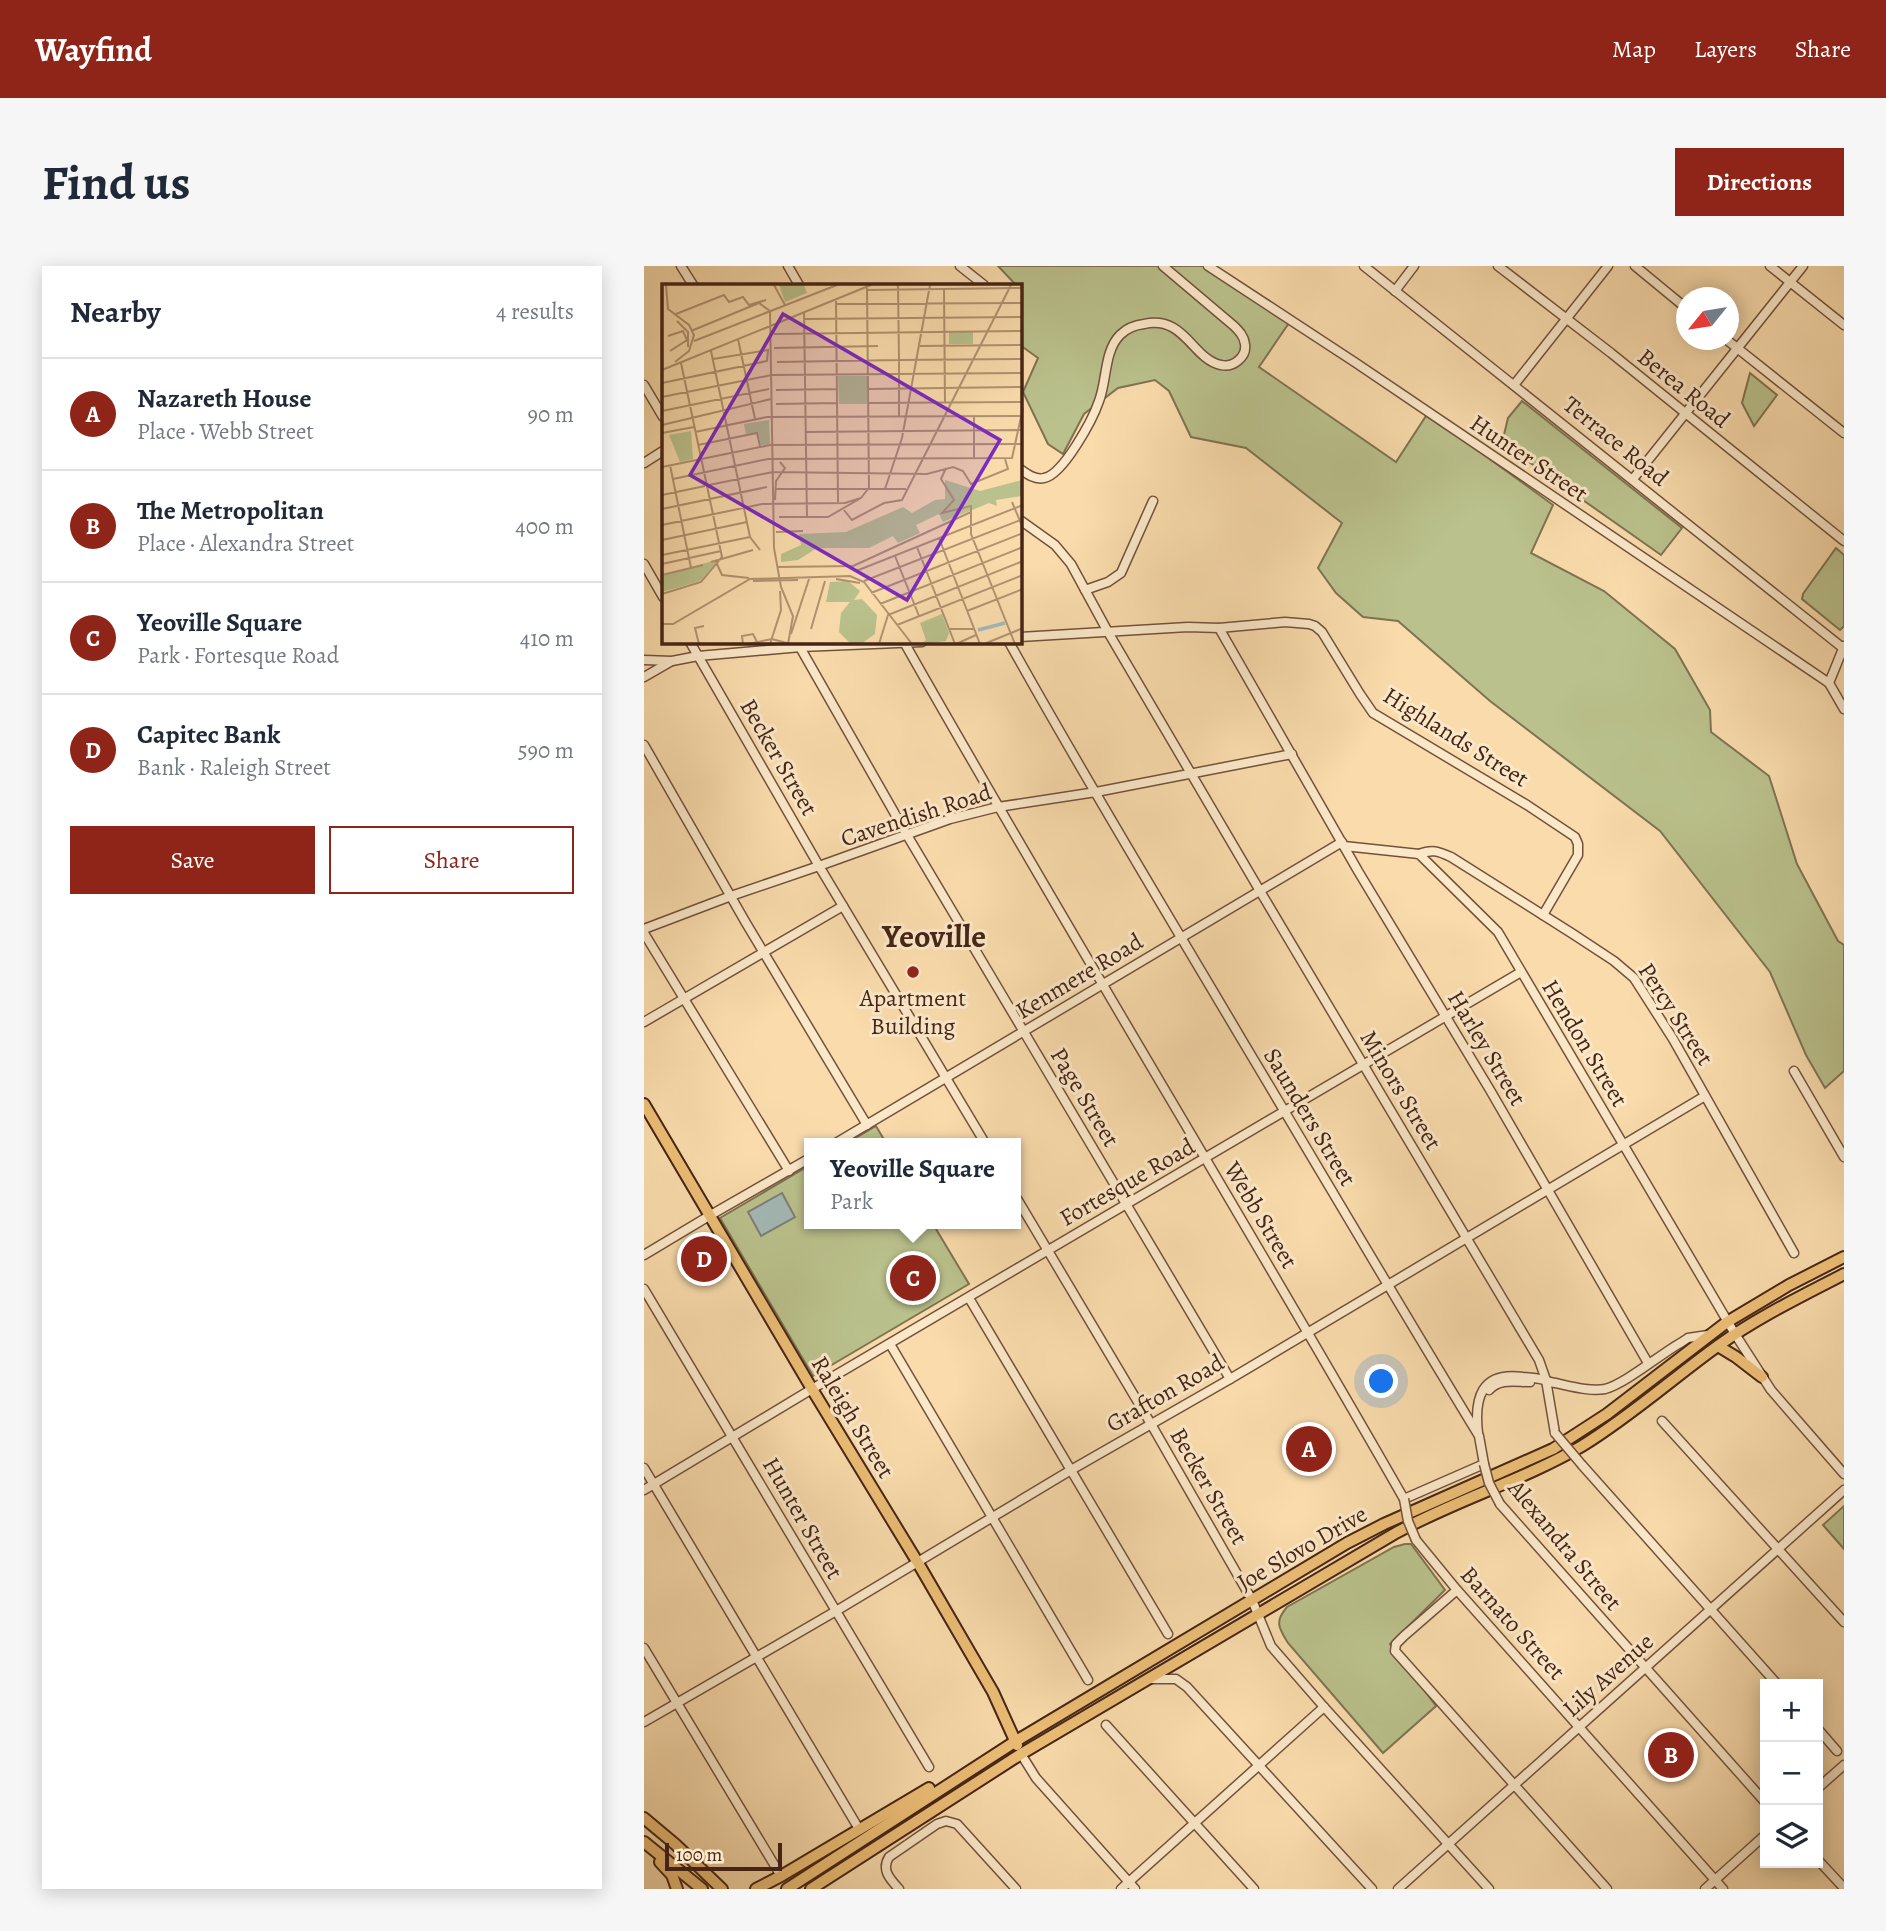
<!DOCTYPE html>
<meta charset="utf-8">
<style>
body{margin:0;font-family:Alegreya,serif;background:#f6f6f7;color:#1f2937}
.controls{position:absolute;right:21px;bottom:21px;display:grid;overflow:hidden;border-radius:0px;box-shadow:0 4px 18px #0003}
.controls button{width:63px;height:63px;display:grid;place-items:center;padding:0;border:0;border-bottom:2px solid #e0e1e3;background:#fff;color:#1f2937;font:35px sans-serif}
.compass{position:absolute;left:1032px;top:21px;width:63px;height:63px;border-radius:50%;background:#fff;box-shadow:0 4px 18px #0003;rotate:240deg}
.scale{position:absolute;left:21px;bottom:18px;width:117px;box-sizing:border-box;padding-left:7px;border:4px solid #462516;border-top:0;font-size:19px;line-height:24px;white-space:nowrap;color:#462516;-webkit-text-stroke:5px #fbe8c9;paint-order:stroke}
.you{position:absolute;left:738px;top:1116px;width:24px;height:24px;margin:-18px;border:5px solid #fff;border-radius:50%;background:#1a73e8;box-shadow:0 0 0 10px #1a73e833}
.badge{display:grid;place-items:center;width:46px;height:46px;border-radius:50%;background:#8f2418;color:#fff;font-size:23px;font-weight:700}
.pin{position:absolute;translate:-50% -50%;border:4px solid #fff;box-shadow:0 2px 7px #0006}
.popup{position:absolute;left:160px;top:872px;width:217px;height:91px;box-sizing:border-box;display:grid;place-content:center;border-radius:0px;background:#fff;filter:drop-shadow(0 2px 5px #0005);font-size:23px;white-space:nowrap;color:#747a83}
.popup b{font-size:26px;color:#1f2937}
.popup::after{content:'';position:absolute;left:50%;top:100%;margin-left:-14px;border:14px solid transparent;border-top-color:#fff}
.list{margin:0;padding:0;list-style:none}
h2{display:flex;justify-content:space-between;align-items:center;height:91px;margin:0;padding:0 28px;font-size:30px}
h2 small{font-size:23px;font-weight:400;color:#747a83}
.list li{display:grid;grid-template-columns:46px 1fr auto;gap:21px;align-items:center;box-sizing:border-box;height:112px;padding:0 28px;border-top:2px solid #e0e1e3}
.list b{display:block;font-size:26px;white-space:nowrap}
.list p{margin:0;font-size:23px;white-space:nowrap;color:#747a83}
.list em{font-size:23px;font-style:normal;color:#747a83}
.actions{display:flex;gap:14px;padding:21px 28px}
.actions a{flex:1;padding:16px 0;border:2px solid #8f2418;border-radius:0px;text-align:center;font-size:24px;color:#8f2418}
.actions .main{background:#8f2418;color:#fff}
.icon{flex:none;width:38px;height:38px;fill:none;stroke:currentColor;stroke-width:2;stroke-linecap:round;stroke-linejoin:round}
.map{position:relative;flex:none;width:1200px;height:1623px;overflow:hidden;border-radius:0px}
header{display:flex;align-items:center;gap:42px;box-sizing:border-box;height:98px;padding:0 35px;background:#8f2418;color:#fff}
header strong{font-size:33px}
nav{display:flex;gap:38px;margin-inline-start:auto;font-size:24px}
.intro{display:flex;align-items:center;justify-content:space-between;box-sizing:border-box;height:168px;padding:0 42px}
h1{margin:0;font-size:49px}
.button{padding:18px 32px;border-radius:0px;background:#8f2418;color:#fff;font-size:24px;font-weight:700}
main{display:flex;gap:42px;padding:0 42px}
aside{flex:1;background:#fff;border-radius:0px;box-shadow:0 4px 18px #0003}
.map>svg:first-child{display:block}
.green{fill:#bac18c;stroke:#807351;stroke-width:2}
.water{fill:#a3b8b6;stroke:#7e7d76;stroke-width:2}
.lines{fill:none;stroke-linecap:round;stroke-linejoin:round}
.minor-casing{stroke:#73523c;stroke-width:11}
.major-casing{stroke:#462516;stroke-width:14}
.minor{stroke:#fbe8c9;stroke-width:8}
.major{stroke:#ecbe76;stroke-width:10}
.minor-bridge-casing{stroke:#73523c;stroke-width:11;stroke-linecap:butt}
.minor-bridge{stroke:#fbe8c9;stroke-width:8}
.poi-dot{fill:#8f2418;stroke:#fbe8c9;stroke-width:2.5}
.labels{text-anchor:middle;stroke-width:6;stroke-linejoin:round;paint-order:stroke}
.street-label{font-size:24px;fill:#462516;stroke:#fbe8c9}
.poi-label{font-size:24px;fill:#462516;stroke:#fbe8c9}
.district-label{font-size:32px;font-weight:bold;fill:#462516;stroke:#fbe8c9}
.inset-river{fill:none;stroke:#a3b8b6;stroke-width:3.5}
.inset-road{fill:none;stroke:#b19270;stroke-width:2}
.view{fill:#7b2cbf;fill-opacity:0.15;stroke:#7b2cbf;stroke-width:3.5}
.inset-edge{fill:none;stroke:#462516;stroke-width:3.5}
</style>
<header>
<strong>Wayfind</strong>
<nav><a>Map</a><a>Layers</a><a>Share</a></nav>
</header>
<div class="intro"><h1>Find us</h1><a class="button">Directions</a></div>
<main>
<aside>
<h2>Nearby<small>4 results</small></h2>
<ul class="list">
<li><span class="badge">A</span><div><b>Nazareth House</b><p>Place · Webb Street</p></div><em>90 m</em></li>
<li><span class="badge">B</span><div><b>The Metropolitan</b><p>Place · Alexandra Street</p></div><em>400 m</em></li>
<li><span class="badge">C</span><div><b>Yeoville Square</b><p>Park · Fortesque Road</p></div><em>410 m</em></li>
<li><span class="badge">D</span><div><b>Capitec Bank</b><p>Bank · Raleigh Street</p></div><em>590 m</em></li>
</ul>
<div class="actions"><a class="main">Save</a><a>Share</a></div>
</aside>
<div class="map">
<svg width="1200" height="1623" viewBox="0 0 1200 1623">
<rect width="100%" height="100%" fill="#f9dbac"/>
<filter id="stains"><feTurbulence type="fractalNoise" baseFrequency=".00286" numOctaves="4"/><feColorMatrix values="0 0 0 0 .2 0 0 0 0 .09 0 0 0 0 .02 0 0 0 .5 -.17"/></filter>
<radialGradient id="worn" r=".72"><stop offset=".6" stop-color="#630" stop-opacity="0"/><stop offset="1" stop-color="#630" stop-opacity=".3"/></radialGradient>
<g class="green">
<path d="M354,0H571L647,54L615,101L752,196L782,150L828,180L909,239L887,287L960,325L1031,383L1066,444L1067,466L1125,510L1153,598L1194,675L1200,679V805L1181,822L1162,789L1126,706L1016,565L846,435L754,355L719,351L692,327L674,302L698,257L602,182L547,171L525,125L511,114L474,122L440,148L419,188L404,178L379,126L394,92L376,79V19H372Z"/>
<path d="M1106,107L1133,129L1110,160L1098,137Z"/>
<path d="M878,135L1038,262L1017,289L858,177L864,152Z"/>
<path d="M1192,282L1200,289V360L1196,364L1158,333L1159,328Z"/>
<path d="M232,860L242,877H203Z"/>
<path d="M166,899V958H289L325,1018L169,1110L76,952Z"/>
<path d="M1200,1240V1283L1179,1259Z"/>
<path d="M761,1278H767L801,1324L746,1378L792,1440L739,1487L644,1377C635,1362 630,1356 643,1341L750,1281Z"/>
</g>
<path class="water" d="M138,927L151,951L117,970L104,946Z"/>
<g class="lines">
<defs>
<g id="minor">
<path d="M37,0L49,19"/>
<path d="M144,0L155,19"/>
<path d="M316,0L340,19"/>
<path d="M564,0L712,97L1185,417"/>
<path d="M720,0L1199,382"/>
<path d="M854,0L967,87L1200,275"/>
<path d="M991,0L1042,42"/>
<path d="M1126,0L1200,59"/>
<path d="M751,25L770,0"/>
<path d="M1083,74L1200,167"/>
<path d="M0,119L19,151"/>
<path d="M870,119L964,0"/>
<path d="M0,197L19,185"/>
<path d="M376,203C383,208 391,214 400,212C419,209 449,153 455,135C463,115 460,85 476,69C482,63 491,59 500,58C541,49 548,93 577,99C589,102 603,91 601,78C600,70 595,65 590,60L519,0"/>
<path d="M989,213L1159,0"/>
<path d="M376,254L411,279L427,298L464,366L616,625L895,1094L902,1114L911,1167"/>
<path d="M0,298L19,331"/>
<path d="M441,324L464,316L477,307L509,235"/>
<path d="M575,362L714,605L846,824L1004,1097"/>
<path d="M376,371L544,361L575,362L641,356L665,358L671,360L678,366L716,428L729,447L883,539L931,571L934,578V589L899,649"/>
<path d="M46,376L175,600L341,877"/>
<path d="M153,376L263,569L586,1113"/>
<path d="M260,376C423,664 596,946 760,1233L840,1198L835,1170C755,1039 677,906 598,774C520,642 440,511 365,376"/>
<path d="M1200,380L1185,417L1200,443"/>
<path d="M0,394L28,395L54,390L157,381L278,376"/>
<path d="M0,411L26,396"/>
<path d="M0,479L102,657L223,859"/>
<path d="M700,580L775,588L854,666L1091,1068L1127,1124L1200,1208"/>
<path d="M775,588C788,583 794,585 807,591L929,668L970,695L990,712L1029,773L1150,987"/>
<path d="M0,663L87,630L175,600L306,553L354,541L452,526L648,488"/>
<path d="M0,667L145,905"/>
<path d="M0,756L199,640"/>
<path d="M1150,805L1200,891"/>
<path d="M192,877L698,576"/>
<path d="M372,931L507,1158L608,1334L627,1380L680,1441L845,1623"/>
<path d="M0,989L65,950L166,892"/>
<path d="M0,1023L285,1501"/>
<path d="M325,1032L524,1368"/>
<path d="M246,1078L444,1414"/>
<path d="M845,1124C856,1112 871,1116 886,1116"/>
<path d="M1018,1155L1200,1356"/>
<path d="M834,1167C830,1132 837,1105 879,1111C888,1112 898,1112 906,1116C923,1119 944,1126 961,1123C981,1118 1018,1087 1038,1076L1044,1072L1064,1069"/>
<path d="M938,1199L1133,1418"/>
<path d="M0,1202L215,1563"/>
<path d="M0,1224L168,1123L877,706"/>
<path d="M856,1238L1121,1536"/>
<path d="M772,1274L813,1324L1079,1623"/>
<path d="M813,1324L760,1370L752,1378L751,1385L963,1623"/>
<path d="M0,1382L137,1610"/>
<path d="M508,1413H532L543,1421L728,1623"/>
<path d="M0,1456L192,1345L427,1204L586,1113L1061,830"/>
<path d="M462,1459L610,1623"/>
<path d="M1174,1463L1193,1485"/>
<path d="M377,1488L392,1512L491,1623"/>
<path d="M1174,1522L1200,1499"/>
<path d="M1174,1594L1200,1622"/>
<path d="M255,1623C246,1613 237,1604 245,1591L293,1558L302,1555L313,1558L372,1623"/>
<path d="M477,1623L680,1441"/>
<path d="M754,1623L1200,1224"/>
<path d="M1061,1623L1121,1569"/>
</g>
<g id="major">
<path d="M0,838L168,1123L274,1297L349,1426L373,1479"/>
<path d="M1074,1080L1092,1091L1118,1111"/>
<path d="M0,1552L31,1578L78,1623"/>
<path d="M0,1576L58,1623"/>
<path d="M16,1596L28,1609L33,1623"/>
<path d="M112,1623L137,1610L285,1522"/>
<path d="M143,1623L372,1475L703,1277L740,1258L909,1183L963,1148L1083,1056L1145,1019L1200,991"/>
<path d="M167,1623L377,1488L750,1268C811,1234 878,1215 938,1180C987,1150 1029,1112 1075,1079C1114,1051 1158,1030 1200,1008"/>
</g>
</defs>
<use href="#minor" class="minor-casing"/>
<use href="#major" class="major-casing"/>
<use href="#minor" class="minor"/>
<use href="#major" class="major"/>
<defs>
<g id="minor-bridge">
<path d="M911,1167L938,1199"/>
<path d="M840,1198L845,1217L856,1238"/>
<path d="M760,1233L764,1255L772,1274"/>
</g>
</defs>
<use href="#minor-bridge" class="minor-bridge-casing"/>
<use href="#minor-bridge" class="minor-bridge"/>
</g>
<circle class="poi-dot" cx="269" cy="706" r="7"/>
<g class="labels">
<g class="street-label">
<text transform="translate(1040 122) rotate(39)" y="8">Berea Road</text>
<text transform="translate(972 175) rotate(39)" y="8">Terrace Road</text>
<text transform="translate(885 192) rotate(34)" y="8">Hunter Street</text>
<text transform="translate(812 471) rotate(32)" y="8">Highlands Street</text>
<text transform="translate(135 491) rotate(60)" y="8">Becker Street</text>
<text transform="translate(272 549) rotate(-18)" y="8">Cavendish Road</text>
<text transform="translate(435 710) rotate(-31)" y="8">Kenmere Road</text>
<text transform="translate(1032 748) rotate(57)" y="8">Percy Street</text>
<text transform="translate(941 777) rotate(59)" y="8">Hendon Street</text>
<text transform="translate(843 782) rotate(59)" y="8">Harley Street</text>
<text transform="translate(757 824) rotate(59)" y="8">Minors Street</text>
<text transform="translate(441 831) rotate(59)" y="8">Page Street</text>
<text transform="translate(666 851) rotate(59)" y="8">Saunders Street</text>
<text transform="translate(483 916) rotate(-30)" y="8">Fortesque Road</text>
<text transform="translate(617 949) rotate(59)" y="8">Webb Street</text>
<text transform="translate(521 1127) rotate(-30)" y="8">Grafton Road</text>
<text transform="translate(209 1151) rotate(59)" y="8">Raleigh Street</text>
<text transform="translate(565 1220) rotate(60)" y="8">Becker Street</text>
<text transform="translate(159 1252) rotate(60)" y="8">Hunter Street</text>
<text transform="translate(921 1279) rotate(50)" y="8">Alexandra Street</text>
<text transform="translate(658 1282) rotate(-30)" y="8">Joe Slovo Drive</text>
<text transform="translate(869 1357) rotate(48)" y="8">Barnato Street</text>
<text transform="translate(964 1409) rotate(-42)" y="8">Lily Avenue</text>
</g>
<g class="poi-label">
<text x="269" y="740">Apartment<tspan x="269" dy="28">Building</tspan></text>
</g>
<g class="district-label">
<text x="290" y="681">Yeoville</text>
</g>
</g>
<g transform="translate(18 18)">
<rect width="360" height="360" fill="#f9dbac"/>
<path d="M117,1H142L145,9L123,18ZM287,48H311V60H287ZM176,92H205V120H177ZM107,136L108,160L99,161L96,149L84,150L82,140ZM29,147L31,175L18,178L7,151ZM283,196L318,207L360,196V212L334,216L335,222L327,219L281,238L277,230L254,241L258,249L236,259L231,252L207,264H155L136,276L119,278V270L139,261L137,250L184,248L241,223L250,229L273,216L283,215ZM57,275L38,297L0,308V292ZM186,297L198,307L192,316L200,315L215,331L213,350L199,360H189L177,348L179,329L188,318H164L168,298ZM280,330L287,349L284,357L259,360L264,356L258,339Z" fill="#bac18c"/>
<path class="inset-river" d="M316,346L343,339"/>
<path class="inset-road" d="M4,1L6,25L27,41L32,51L27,67L13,78M112,1L123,21M205,4L207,205M282,5L283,119M205,6L361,4M174,17L176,218M174,20L361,19M142,28L145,234M14,30L62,11L67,18L81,13L87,21L104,16M143,35L361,33M15,37L26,48V63M29,47L97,19L108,27L112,264L119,303L131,332L126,360M112,50L361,47M6,52L21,47L25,56L8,67M76,55L93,135M32,57L175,1M258,62L361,61M112,64L216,62M49,67L88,253L98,266M115,78L237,76L236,1M0,86L209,1M110,91L361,89M237,91V133M237,91V76L361,75M0,99L105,77L106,66L51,75M206,105L361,103M114,106L175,105M0,113L110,91M206,119L361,118M114,120L175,119M0,127L107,105M312,133V175M0,141L109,115M33,148L105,133L358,132M144,148L361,146M0,149L32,143M36,161L95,149L98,162M8,181L29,284M0,183L108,161L361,160M284,184L279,195L292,216L280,229L309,222V250L353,360M11,195L106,175L350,174L361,124M47,201L111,188L265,190L291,183L301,187L309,200L346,185L343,175M114,205H244M223,205L240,154L268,1M0,211L43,202M113,216L114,197L123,184L118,178M350,218L361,244M0,225L105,203M182,226L190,236L222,219L240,216L349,1M117,233H166L199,214M0,241L100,220L183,219L199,214L206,205M114,248L141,247M277,254L318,360M0,256L85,238M255,263L293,360M0,271L88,253M233,272L257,332M49,278L91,266M0,280L59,267M55,280L60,291L87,294M191,282L309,228M115,283L191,282M194,287L361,221M0,291L41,281M174,295L198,299M91,297L136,296M202,297L361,235M209,309L361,249M0,310L39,298L60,273L19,79M218,320L361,263M305,327L361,305M0,340H11L88,295L188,292L202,298L250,360M235,341L361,291M149,345L163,297M288,345H313M129,350L147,295M37,360L33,344L42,342M81,360L80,352L91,350L95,358M86,360L110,355L125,359M108,360L119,326L118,307M217,360L226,331L361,277M294,360L314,351M322,360L361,344"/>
<path class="view" d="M121,30L338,156L245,316L28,191Z"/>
<rect width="360" height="360" class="inset-edge"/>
</g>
<rect width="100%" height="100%" filter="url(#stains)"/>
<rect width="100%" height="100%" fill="url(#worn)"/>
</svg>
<div class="controls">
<button>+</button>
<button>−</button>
<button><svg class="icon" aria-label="layers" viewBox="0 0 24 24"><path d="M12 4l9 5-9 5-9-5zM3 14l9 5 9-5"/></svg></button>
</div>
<svg class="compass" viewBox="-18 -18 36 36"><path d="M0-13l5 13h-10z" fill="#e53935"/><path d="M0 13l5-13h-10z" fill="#747a83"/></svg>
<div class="scale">100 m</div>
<div class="you"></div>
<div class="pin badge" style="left:665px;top:1183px">A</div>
<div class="pin badge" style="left:1027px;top:1489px">B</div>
<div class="pin badge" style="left:269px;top:1012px">C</div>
<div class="popup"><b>Yeoville Square</b>Park</div>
<div class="pin badge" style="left:60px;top:993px">D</div>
</div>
</main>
